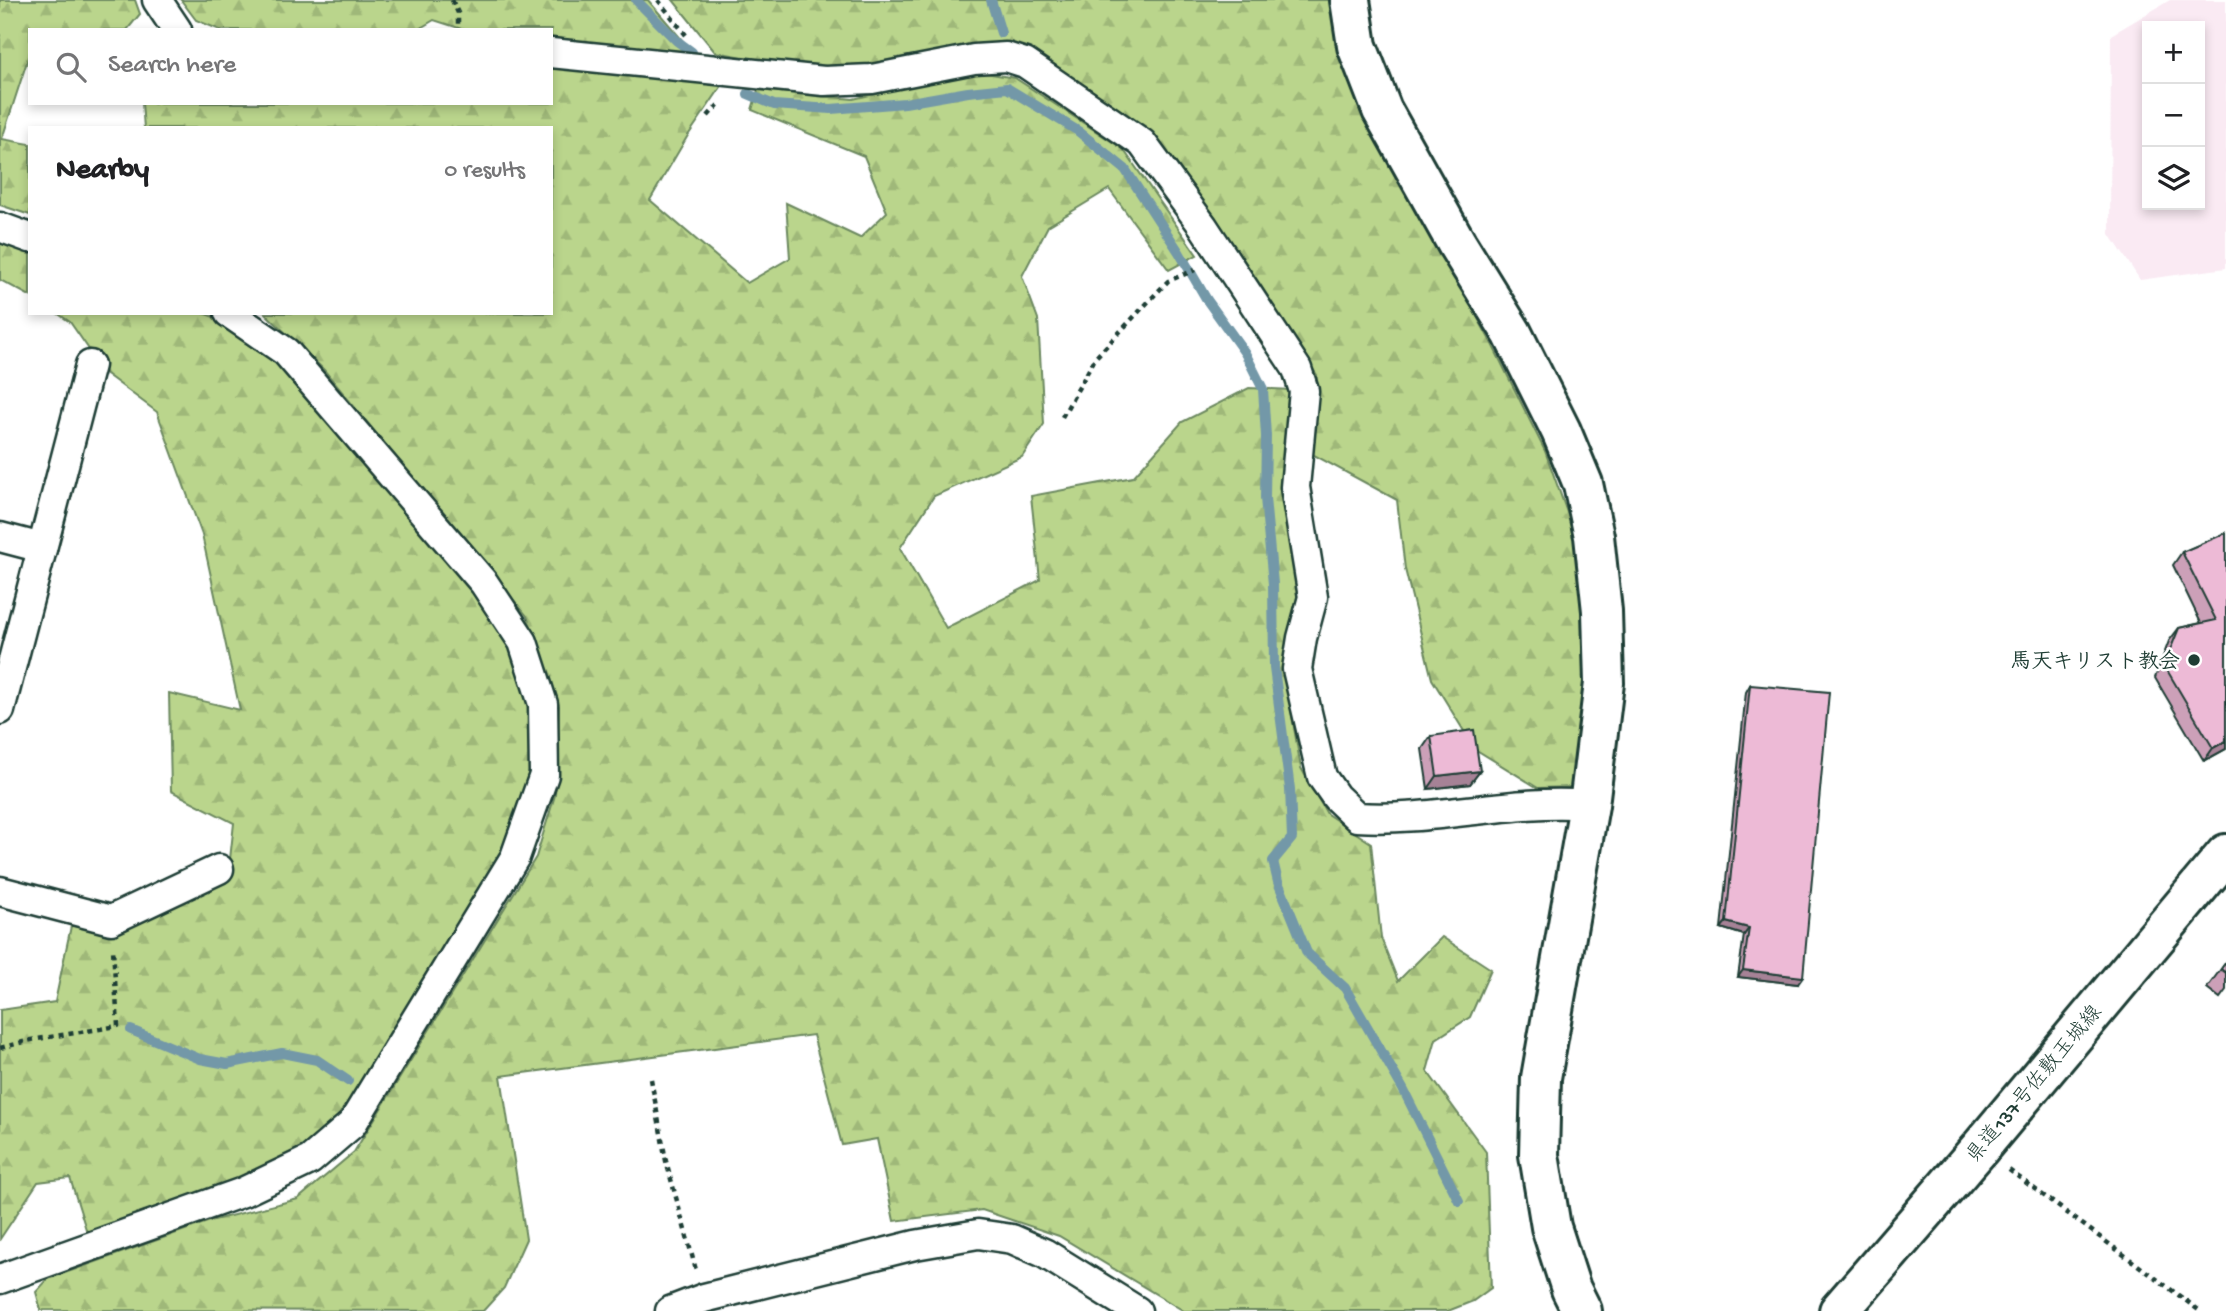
<!DOCTYPE html>
<meta charset="utf-8">
<style>
body{margin:0;font-family:"Gochi Hand","Klee One",sans-serif;background:#f2f2f2;color:#202124}
.controls{position:absolute;right:21px;top:21px;display:grid;overflow:hidden;border-radius:0px;box-shadow:0 4px 10px #0003}
.controls button{width:63px;height:63px;display:grid;place-items:center;padding:0;border:0;border-bottom:2px solid #e0e0e0;background:#fff;color:#202124;font:35px sans-serif}
.list{margin:0;padding:0;list-style:none}
h2{display:flex;justify-content:space-between;align-items:center;height:91px;margin:0;padding:0 28px;font-size:30px}
h2 small{font-size:23px;font-weight:400;color:#757577}
.icon{flex:none;width:38px;height:38px;fill:none;stroke:currentColor;stroke-width:2;stroke-linecap:round;stroke-linejoin:round}
.map{position:relative;flex:none;width:2226px;height:1311px;overflow:hidden}
.search{position:absolute;background:#fff;box-shadow:0 4px 10px #0003;left:28px;top:28px;width:525px;height:77px;display:flex;align-items:center;gap:18px;box-sizing:border-box;padding:0 24px;border-radius:0px;color:#757577;font-size:26px}
.panel{position:absolute;background:#fff;box-shadow:0 4px 10px #0003;left:28px;top:126px;width:525px;height:189px;border-radius:0px}
.map>svg:first-child{display:block}
.built{fill:#faeaf3;fill-rule:evenodd}
.forest{fill:url(#forest-firs);stroke:#6c8960;stroke-width:2}
.lines{fill:none;stroke-linecap:round;stroke-linejoin:round}
.stream{stroke:#7398a8;stroke-width:10}
.street-casing{stroke:#1f3d34;stroke-width:33}
.secondary-casing{stroke:#1f3d34;stroke-width:44}
.path{stroke:#1f3d34;stroke-width:4.5;stroke-dasharray:5 5;stroke-linecap:butt}
.street{stroke:#fff;stroke-width:28}
.secondary{stroke:#fff;stroke-width:38}
.wall{fill:#cca0b8;stroke:#1f3d34;stroke-width:2}
.shaded-wall{fill:#a68296;stroke:#1f3d34;stroke-width:2}
.building{fill:#edbad6;stroke:#1f3d34;stroke-width:2}
.poi-dot{fill:#1f3d34;stroke:#fff;stroke-width:2.5}
.labels{text-anchor:middle;stroke-width:5;stroke-linejoin:round;paint-order:stroke}
.poi-label{font-size:21px;font-weight:bold;fill:#1f3d34;stroke:#fff;text-anchor:end}
.street-label{font-size:21px;fill:#1f3d34;stroke:#fff}
</style>
<div class="map">
<svg width="2226" height="1311" viewBox="0 0 2226 1311">
<defs>
<pattern id="forest-firs" width="22" height="20" patternUnits="userSpaceOnUse" patternTransform="scale(1.75)"><rect width="22" height="20" fill="#bad58c"/><path d="M5 1l3.5 6h-7zM16 11l3.5 6h-7z" fill="#9fb879"/></pattern>
</defs>
<rect width="100%" height="100%" fill="#fff"/>
<filter id="ink" filterUnits="userSpaceOnUse"><feTurbulence type="fractalNoise" baseFrequency=".0143" numOctaves="2"/><feDisplacementMap in="SourceGraphic" scale="14" xChannelSelector="R" yChannelSelector="G"/><feConvolveMatrix kernelMatrix="1 2 1 2 8 2 1 2 1" color-interpolation-filters="sRGB"/></filter>
<g filter="url(#ink)">
<path class="built" d="M2170,0H2226V268L2140,280L2110,234L2111,35ZM2147,26H2200V205H2147Z"/>
<g class="forest">
<path d="M0,0H135L140,14L127,30H30V52L2,139L30,144V215L0,205Z"/>
<path d="M181,0H648L701,62L551,43V30H465L434,20L417,30H220L196,20Z"/>
<path d="M673,0H1331L1343,65L1391,161L1491,342L1545,451L1574,532L1586,606L1587,696L1579,787L1538,788L1475,749L1432,679L1405,569L1397,500L1312,454L1317,375L1223,237L1051,64L805,68L715,52Z"/>
<path d="M551,68L725,81L687,137L650,200L747,283L790,258L786,203L860,238L887,212L864,156L752,110L758,90L853,99L974,71L1015,78L1123,149L1197,255L1169,270L1109,189L1048,226L1022,276L1038,319L1044,424L1022,457L934,496L900,548L946,628L1040,580L1031,496L1133,477L1182,422L1249,388L1292,390L1298,593L1284,670L1301,768L1327,814L1371,843L1381,938L1398,981L1442,937L1491,969L1470,1017L1436,1039L1427,1071L1486,1152L1491,1288L1473,1301L1448,1311H1184L1059,1236L982,1210L894,1221L877,1139L842,1145L813,1035L501,1076L526,1239L504,1288L483,1311L41,1310L36,1292L48,1279L210,1221L298,1199L354,1152L536,857L555,795L559,706L527,616L324,370L265,313H551V128H144L142,103H551Z"/>
<path d="M0,235L30,247V296L0,280Z"/>
<path d="M57,313H203L214,317L274,356L465,573L511,639L536,703V775L506,854L347,1116L310,1147L265,1174L89,1239L70,1178L38,1182L0,1239V1010L55,1002L71,926L118,925L228,877L234,823L171,791L169,693L240,710L202,535L157,412L106,374L70,322Z"/>
</g>
<g class="lines">
<g class="stream">
<path d="M636,0L677,41L692,52"/>
<path d="M991,0L1001,33"/>
<path d="M748,94L774,105L831,109L905,103L968,92L1007,88L1078,131L1125,169L1179,252L1207,300L1245,353L1263,389L1266,436L1265,498L1273,584L1274,668L1290,789L1292,838L1273,861L1278,882L1307,953L1345,988L1403,1089L1459,1201"/>
<path d="M131,1030L200,1059L227,1064L282,1053L317,1060L348,1081"/>
</g>
<defs>
<g id="street">
<path d="M157,0L177,30"/>
<path d="M551,53L824,81L872,79L974,59L1006,57L1025,63L1142,143L1203,226L1297,369L1304,391L1295,487L1313,597L1302,638L1297,669L1322,777L1336,797L1357,817C1435,822 1512,798 1589,805"/>
<path d="M0,227L30,238"/>
<path d="M0,537L42,548"/>
<path d="M0,710L90,365"/>
<path d="M0,891L111,920L219,869"/>
<path d="M0,1279L243,1192L310,1160L352,1124L515,857L544,775L543,704L523,642L484,583L286,352L229,313"/>
<path d="M670,1311L704,1298L915,1245L978,1234L1012,1239L1044,1253L1137,1311"/>
</g>
<g id="secondary">
<path d="M1350,0L1357,46L1382,110L1457,244L1512,333L1561,431L1583,484L1594,536L1602,611L1604,683L1589,805L1541,1078L1539,1155L1551,1227L1571,1289L1582,1311"/>
<path d="M1839,1311L1980,1148L2226,854"/>
</g>
</defs>
<use href="#street" class="street-casing"/>
<use href="#secondary" class="secondary-casing"/>
<g class="path">
<path d="M452,0L458,13V30"/>
<path d="M658,0L686,35"/>
<path d="M708,116L721,102"/>
<path d="M1062,417L1096,357L1168,281L1195,270"/>
<path d="M0,1048L31,1040L118,1026L113,949"/>
<path d="M651,1079L666,1161L696,1270"/>
<path d="M2009,1170L2200,1311"/>
</g>
<use href="#street" class="street"/>
<use href="#secondary" class="secondary"/>
</g>
<g class="wall">
<path d="M2226,533V749L2204,761L2155,678L2169,641L2179,628L2201,623L2173,565L2182,552Z"/>
<path d="M1750,685L1798,984L1738,977L1744,935L1721,928L1746,692Z"/>
<path d="M1431,736L1480,771L1470,784L1428,789L1422,749Z"/>
<path d="M2226,962V990L2220,998L2207,988Z"/>
</g>
<g class="shaded-wall">
<path d="M2226,741V749L2204,761L2213,748Z"/>
<path d="M1480,771L1470,784L1428,789L1437,776Z"/>
<path d="M1726,922L1749,928L1744,935L1721,928Z"/>
<path d="M1743,970L1803,977L1798,984L1738,977Z"/>
</g>
<g class="building">
<path d="M2226,533V741L2213,748L2164,665L2179,628L2216,620L2182,552Z"/>
<path d="M1750,685L1829,692L1803,977L1743,970L1749,928L1726,922Z"/>
<path d="M1474,730L1480,771L1437,776L1431,736Z"/>
<path d="M2226,962V973L2221,969Z"/>
</g>
</g>
<circle class="poi-dot" cx="2194" cy="660" r="7"/>
<g class="labels">
<g class="poi-label">
<text x="2180" y="667">馬天キリスト教会</text>
</g>
<g class="street-label">
<text transform="translate(2033 1083) rotate(-50)" y="7">県道137号佐敷玉城線</text>
</g>
</g>
</svg>
<div class="controls">
<button>+</button>
<button>−</button>
<button><svg class="icon" aria-label="layers" viewBox="0 0 24 24"><path d="M12 4l9 5-9 5-9-5zM3 14l9 5 9-5"/></svg></button>
</div>
<div class="search"><svg class="icon" aria-label="search" viewBox="0 0 24 24"><circle cx="10" cy="10" r="6"/><path d="M15 15l6 6"/></svg>Search here</div>
<section class="panel">
<h2>Nearby<small>0 results</small></h2>
<ul class="list">
</ul>
</section>
</div>
